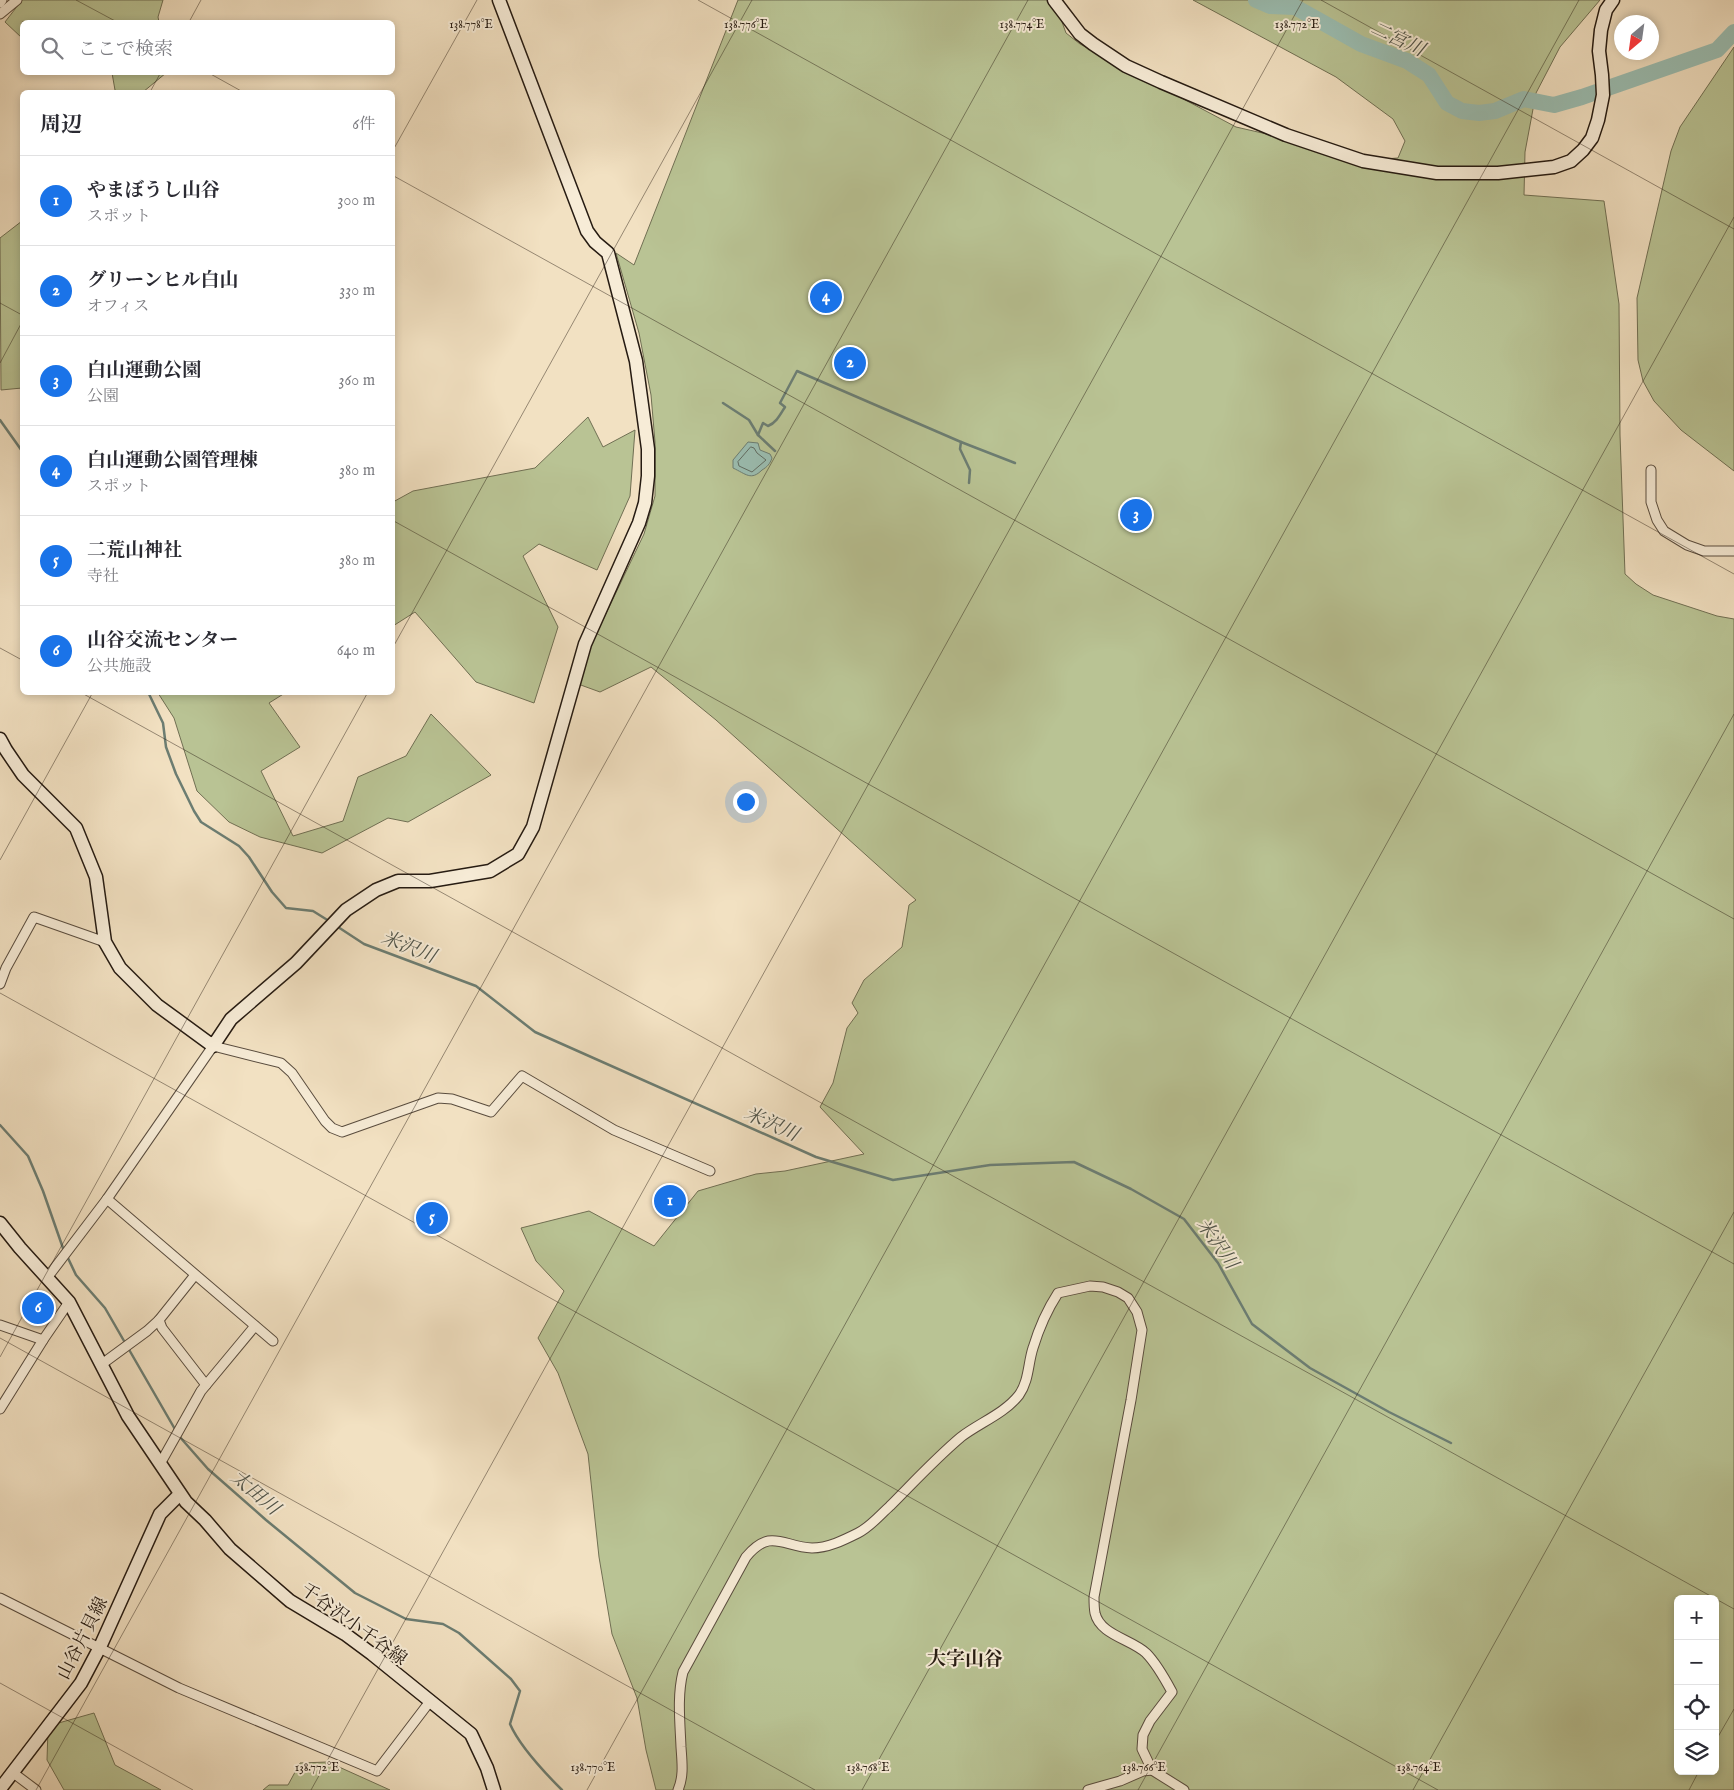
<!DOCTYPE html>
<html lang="ja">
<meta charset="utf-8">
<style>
body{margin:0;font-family:"IM FELL English","Noto Serif JP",serif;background:#f7f7f7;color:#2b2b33}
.controls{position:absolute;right:15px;bottom:15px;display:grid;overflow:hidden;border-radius:8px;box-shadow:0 2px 8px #0003}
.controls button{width:45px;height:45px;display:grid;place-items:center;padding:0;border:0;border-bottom:1px solid #e1e1e2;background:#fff;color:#2b2b33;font:25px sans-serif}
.compass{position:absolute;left:1614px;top:15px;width:45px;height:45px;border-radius:50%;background:#fff;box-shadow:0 2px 8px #0003;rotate:209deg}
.you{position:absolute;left:745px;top:801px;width:18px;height:18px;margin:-12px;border:4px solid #fff;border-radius:50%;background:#1a73e8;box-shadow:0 0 0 8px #1a73e833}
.badge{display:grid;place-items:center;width:32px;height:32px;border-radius:50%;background:#1a73e8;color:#fff;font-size:16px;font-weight:700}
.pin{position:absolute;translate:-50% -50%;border:2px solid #fff;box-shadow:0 1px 5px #0006}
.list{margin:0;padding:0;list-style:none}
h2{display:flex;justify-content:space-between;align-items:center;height:65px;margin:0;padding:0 20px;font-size:21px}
h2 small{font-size:16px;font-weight:400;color:#7c7c81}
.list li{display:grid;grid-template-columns:32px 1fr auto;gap:15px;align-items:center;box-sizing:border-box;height:90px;padding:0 20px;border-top:1px solid #e1e1e2}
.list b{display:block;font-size:19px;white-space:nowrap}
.list p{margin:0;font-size:16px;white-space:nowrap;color:#7c7c81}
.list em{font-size:16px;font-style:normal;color:#7c7c81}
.icon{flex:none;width:28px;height:28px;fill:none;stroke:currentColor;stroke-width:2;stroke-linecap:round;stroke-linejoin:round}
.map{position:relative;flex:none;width:1734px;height:1790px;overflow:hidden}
.search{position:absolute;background:#fff;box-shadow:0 2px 8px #0003;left:20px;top:20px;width:375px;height:55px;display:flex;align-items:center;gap:12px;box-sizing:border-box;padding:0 18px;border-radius:8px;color:#7c7c81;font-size:19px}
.panel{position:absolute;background:#fff;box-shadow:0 2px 8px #0003;left:20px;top:90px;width:375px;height:605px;border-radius:8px}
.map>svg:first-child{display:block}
.green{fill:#b9c394;stroke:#706f53;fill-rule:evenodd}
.water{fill:#9bbeb2;stroke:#6c7d72}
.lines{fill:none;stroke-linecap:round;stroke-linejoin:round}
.shore{stroke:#606c62;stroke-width:1}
.stream{stroke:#6c7d72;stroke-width:2.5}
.river{stroke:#9bbeb2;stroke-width:16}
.street-casing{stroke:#594c3e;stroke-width:11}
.secondary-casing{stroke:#261b12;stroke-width:15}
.street{stroke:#f7ecd7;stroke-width:9}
.secondary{stroke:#f7ecd7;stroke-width:12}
.ticks{fill:none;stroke:#261b12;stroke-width:1;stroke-opacity:0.45}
.labels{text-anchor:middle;stroke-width:4;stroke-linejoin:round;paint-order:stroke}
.street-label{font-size:18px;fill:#261b12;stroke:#f7ecd7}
.water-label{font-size:19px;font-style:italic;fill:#4f544a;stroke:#f7ecd7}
.neighbourhood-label{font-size:19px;font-weight:bold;fill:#261b12;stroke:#f7ecd7}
.ticks-label{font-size:12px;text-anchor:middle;fill:#261b12;stroke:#f7ecd7;stroke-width:4;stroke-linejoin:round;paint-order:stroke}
</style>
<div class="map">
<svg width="1734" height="1790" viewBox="0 0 1734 1790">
<rect width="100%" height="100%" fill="#f2e1c2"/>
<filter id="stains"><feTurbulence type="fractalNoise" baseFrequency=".004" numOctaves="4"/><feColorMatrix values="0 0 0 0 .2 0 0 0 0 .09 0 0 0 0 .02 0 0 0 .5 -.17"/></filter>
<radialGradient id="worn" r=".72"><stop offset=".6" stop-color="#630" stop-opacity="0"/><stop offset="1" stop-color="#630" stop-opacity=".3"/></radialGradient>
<g class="green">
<path d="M22,0H163L158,17L159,22H22V38L5,22Z"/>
<path d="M738,0H1054L1066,33L1080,44L1236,127L1341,151L1383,159L1398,158L1405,141L1393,119L1336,77L1193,0H1600L1560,47L1536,93L1525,152L1524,195L1604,201L1619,304L1620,435L1625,574L1636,584L1653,595L1717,616L1734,619V1790H656L646,1750L637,1698L612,1634L599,1557L588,1454L558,1373L538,1338L564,1291L536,1261L521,1228L589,1211L654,1246L698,1191L756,1174L785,1171L864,1154L820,1107L833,1083L847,1028L858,1013L852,1003L864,980L902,947L909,905L916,900L716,720L651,667L600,692L578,684L590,647L644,534L655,496V442L651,395L639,333L616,253L634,265ZM1678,1599H1715V1771H1678Z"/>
<path d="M1734,47V471L1681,430L1654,401L1643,381L1638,360L1637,298L1671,151L1680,127Z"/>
<path d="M112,73V72L166,73L143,92H118L115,90Z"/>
<path d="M22,221V388L1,390L0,238Z"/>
<path d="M588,417L603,447L635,430L630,496L597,570L539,544L523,556L558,627L534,703L476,682L415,612L393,626V502L413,491L535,468Z"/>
<path d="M158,693H285L269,703L300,747L261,771L293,836L343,821L358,777L406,756L431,714L491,775L408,822L388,818L322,853L260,837L229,822L197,791L174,718Z"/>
<path d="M94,1713L115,1765L161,1790H64L47,1760L48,1729L55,1724Z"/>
<path d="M328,1762L390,1790H263L269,1785H288L300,1763Z"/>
</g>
<path class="water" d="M748,442L758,443L760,450L770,454L772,458C770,464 767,467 762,470C751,481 746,474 733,468V460Z"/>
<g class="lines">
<path class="shore" d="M751,447L754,448L757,453L766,460L752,472L739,466L738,462Z"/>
<g class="stream">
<path d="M723,403L749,420L758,435L775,451"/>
<path d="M0,420L22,451"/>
<path d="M758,435L763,423L768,426C776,423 780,415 785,407L780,403L797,371L961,442L960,449L970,470L969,483"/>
<path d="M961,442L1015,463"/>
<path d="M148,692L163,723L166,747L176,774L194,811L201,822L239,846L249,857L272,892L286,908L313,911L329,921"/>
<path d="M335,925L364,944L476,986L535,1032L816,1157L893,1180L990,1165L1074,1162L1131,1189L1184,1219L1218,1263L1252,1324L1310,1368L1389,1412L1451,1443"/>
<path d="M0,1125L28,1156L43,1191L64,1251"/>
<path d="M67,1256L76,1275L105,1308L176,1431"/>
<path d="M179,1436L208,1469L266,1520L355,1593L406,1619L443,1624L459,1633L511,1679L520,1691L510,1724C520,1747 544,1772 562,1790"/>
</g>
<path class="river" d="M1256,0L1270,6L1295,7L1361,44L1407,61L1429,75L1447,103L1462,111L1479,113L1495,111L1524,99L1554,105L1582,97L1717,50L1734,32"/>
<defs>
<g id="street">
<path d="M0,3L2,0"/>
<path d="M0,14L17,0"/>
<path d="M1651,470V502L1657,520L1664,531L1687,545L1704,551H1734"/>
<path d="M0,984L6,968L34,917L105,942"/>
<path d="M107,1199L273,1341"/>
<path d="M195,1275L159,1320L162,1328L206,1385"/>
<path d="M47,1278L107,1199L213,1046L281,1063L292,1073L325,1121L332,1128L342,1132L438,1098L452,1099L491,1112L522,1076L614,1130L710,1171"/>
<path d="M0,1325L43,1340"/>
<path d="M102,1364L147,1331L159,1320"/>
<path d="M0,1409L43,1340L69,1302"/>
<path d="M160,1464L201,1391L255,1326"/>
<path d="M0,1598L179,1688L377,1771L431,1700"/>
<path d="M12,1772L36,1790"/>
<path d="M678,1790C684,1776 682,1762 681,1747C680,1722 677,1696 683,1672L746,1557C771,1527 783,1547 812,1548C828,1548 844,1540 858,1533C870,1527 880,1515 890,1506C913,1483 936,1458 961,1437C979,1423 1004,1414 1019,1395C1029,1381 1028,1363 1033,1348C1039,1328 1047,1310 1058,1293L1090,1286L1103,1287L1118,1292L1128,1298L1137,1312L1142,1330L1131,1400L1094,1597C1094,1602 1094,1608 1095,1613C1100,1635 1131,1639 1146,1653C1157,1664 1165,1679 1172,1692L1150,1721L1143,1735L1142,1749L1152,1770L1184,1790"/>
<path d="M1088,1790L1120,1781L1143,1771L1152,1770"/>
</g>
<g id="secondary">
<path d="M1054,0L1080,34L1093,44L1126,66L1161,82L1286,135L1363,161L1437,173H1498L1554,167L1571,161L1583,150L1592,138L1598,120L1603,95L1602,75L1599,51L1601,30L1606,10L1613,0"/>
<path d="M0,739L6,750L23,775L76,828L96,877L105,942L120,968L157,1005L213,1046L231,1019L296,963L346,910L376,890L398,881H430L490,871L518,854L533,827L585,644L639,523L645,503L648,476V449L636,361L608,253L595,242L587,231L499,0"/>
<path d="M0,1223L20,1248L69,1302L128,1416L186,1502L205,1520L230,1549L290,1601L345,1634L372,1654L471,1734L487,1768L494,1790"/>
<path d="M0,1789L81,1683L100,1647L160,1514L180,1494"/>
</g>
</defs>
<use href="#street" class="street-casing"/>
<use href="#secondary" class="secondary-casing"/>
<use href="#street" class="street"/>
<use href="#secondary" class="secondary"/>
</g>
<path class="ticks" d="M76,0L117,22M698,0L1734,574M1321,0L1734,229M189,22L201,0M207,72L243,92M150,92L161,72M392,152L477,0M392,175L1734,919M0,303L22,315M0,363L22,322M392,520L1734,1264M0,648L22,660M392,649L752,0M80,692L1734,1609M0,860L93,692M0,993L1438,1790M0,1338L815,1790M0,1357L368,692M0,1683L193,1790M1715,1742L1734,1709M36,1790L1028,0M311,1790L1303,0M587,1790L1579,0M862,1790L1734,217M1138,1790L1734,714M1413,1790L1734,1212M1689,1790L1699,1771"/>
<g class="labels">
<g class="street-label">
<text transform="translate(354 1624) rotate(36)" y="6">千谷沢小千谷線</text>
<text transform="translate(82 1638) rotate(-63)" y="6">山谷片貝線</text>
</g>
<g class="water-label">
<text transform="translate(1398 38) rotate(25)" y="7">二宮川</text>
<text transform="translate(409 946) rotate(21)" y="7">米沢川</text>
<text transform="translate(772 1123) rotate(24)" y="7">米沢川</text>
<text transform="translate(1218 1243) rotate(55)" y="7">米沢川</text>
<text transform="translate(256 1492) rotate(40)" y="7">太田川</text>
</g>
<g class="neighbourhood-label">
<text x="965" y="1665">大字山谷</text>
</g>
</g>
<g class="ticks-label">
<text x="471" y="28">138.778°E</text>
<text x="746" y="28">138.776°E</text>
<text x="1022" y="28">138.774°E</text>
<text x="1297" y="28">138.772°E</text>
<text x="317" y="1771">138.772°E</text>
<text x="593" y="1771">138.770°E</text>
<text x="868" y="1771">138.768°E</text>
<text x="1144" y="1771">138.766°E</text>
<text x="1419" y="1771">138.764°E</text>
</g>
<rect width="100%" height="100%" filter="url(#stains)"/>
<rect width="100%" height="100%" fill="url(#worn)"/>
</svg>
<div class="controls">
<button>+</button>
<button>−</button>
<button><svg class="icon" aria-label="locate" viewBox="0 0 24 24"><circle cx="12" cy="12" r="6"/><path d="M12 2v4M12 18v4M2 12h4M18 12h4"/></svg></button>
<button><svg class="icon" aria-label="layers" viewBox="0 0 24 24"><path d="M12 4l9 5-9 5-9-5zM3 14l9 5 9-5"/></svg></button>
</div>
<svg class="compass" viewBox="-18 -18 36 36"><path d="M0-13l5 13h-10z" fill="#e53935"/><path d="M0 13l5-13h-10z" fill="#7c7c81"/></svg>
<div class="you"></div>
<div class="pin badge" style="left:670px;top:1201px">1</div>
<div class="pin badge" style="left:850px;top:363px">2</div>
<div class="pin badge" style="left:1136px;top:515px">3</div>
<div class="pin badge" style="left:826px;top:297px">4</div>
<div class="pin badge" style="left:432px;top:1218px">5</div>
<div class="pin badge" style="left:38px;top:1308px">6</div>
<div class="search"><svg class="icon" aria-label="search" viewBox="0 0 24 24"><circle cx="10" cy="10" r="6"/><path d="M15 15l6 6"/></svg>ここで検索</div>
<section class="panel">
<h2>周辺<small>6件</small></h2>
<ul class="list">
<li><span class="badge">1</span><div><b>やまぼうし山谷</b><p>スポット</p></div><em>300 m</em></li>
<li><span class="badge">2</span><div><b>グリーンヒル白山</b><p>オフィス</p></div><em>330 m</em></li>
<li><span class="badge">3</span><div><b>白山運動公園</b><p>公園</p></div><em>360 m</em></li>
<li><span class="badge">4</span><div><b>白山運動公園管理棟</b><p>スポット</p></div><em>380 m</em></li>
<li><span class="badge">5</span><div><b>二荒山神社</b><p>寺社</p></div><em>380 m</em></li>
<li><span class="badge">6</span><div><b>山谷交流センター</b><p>公共施設</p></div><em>640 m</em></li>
</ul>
</section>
</div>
